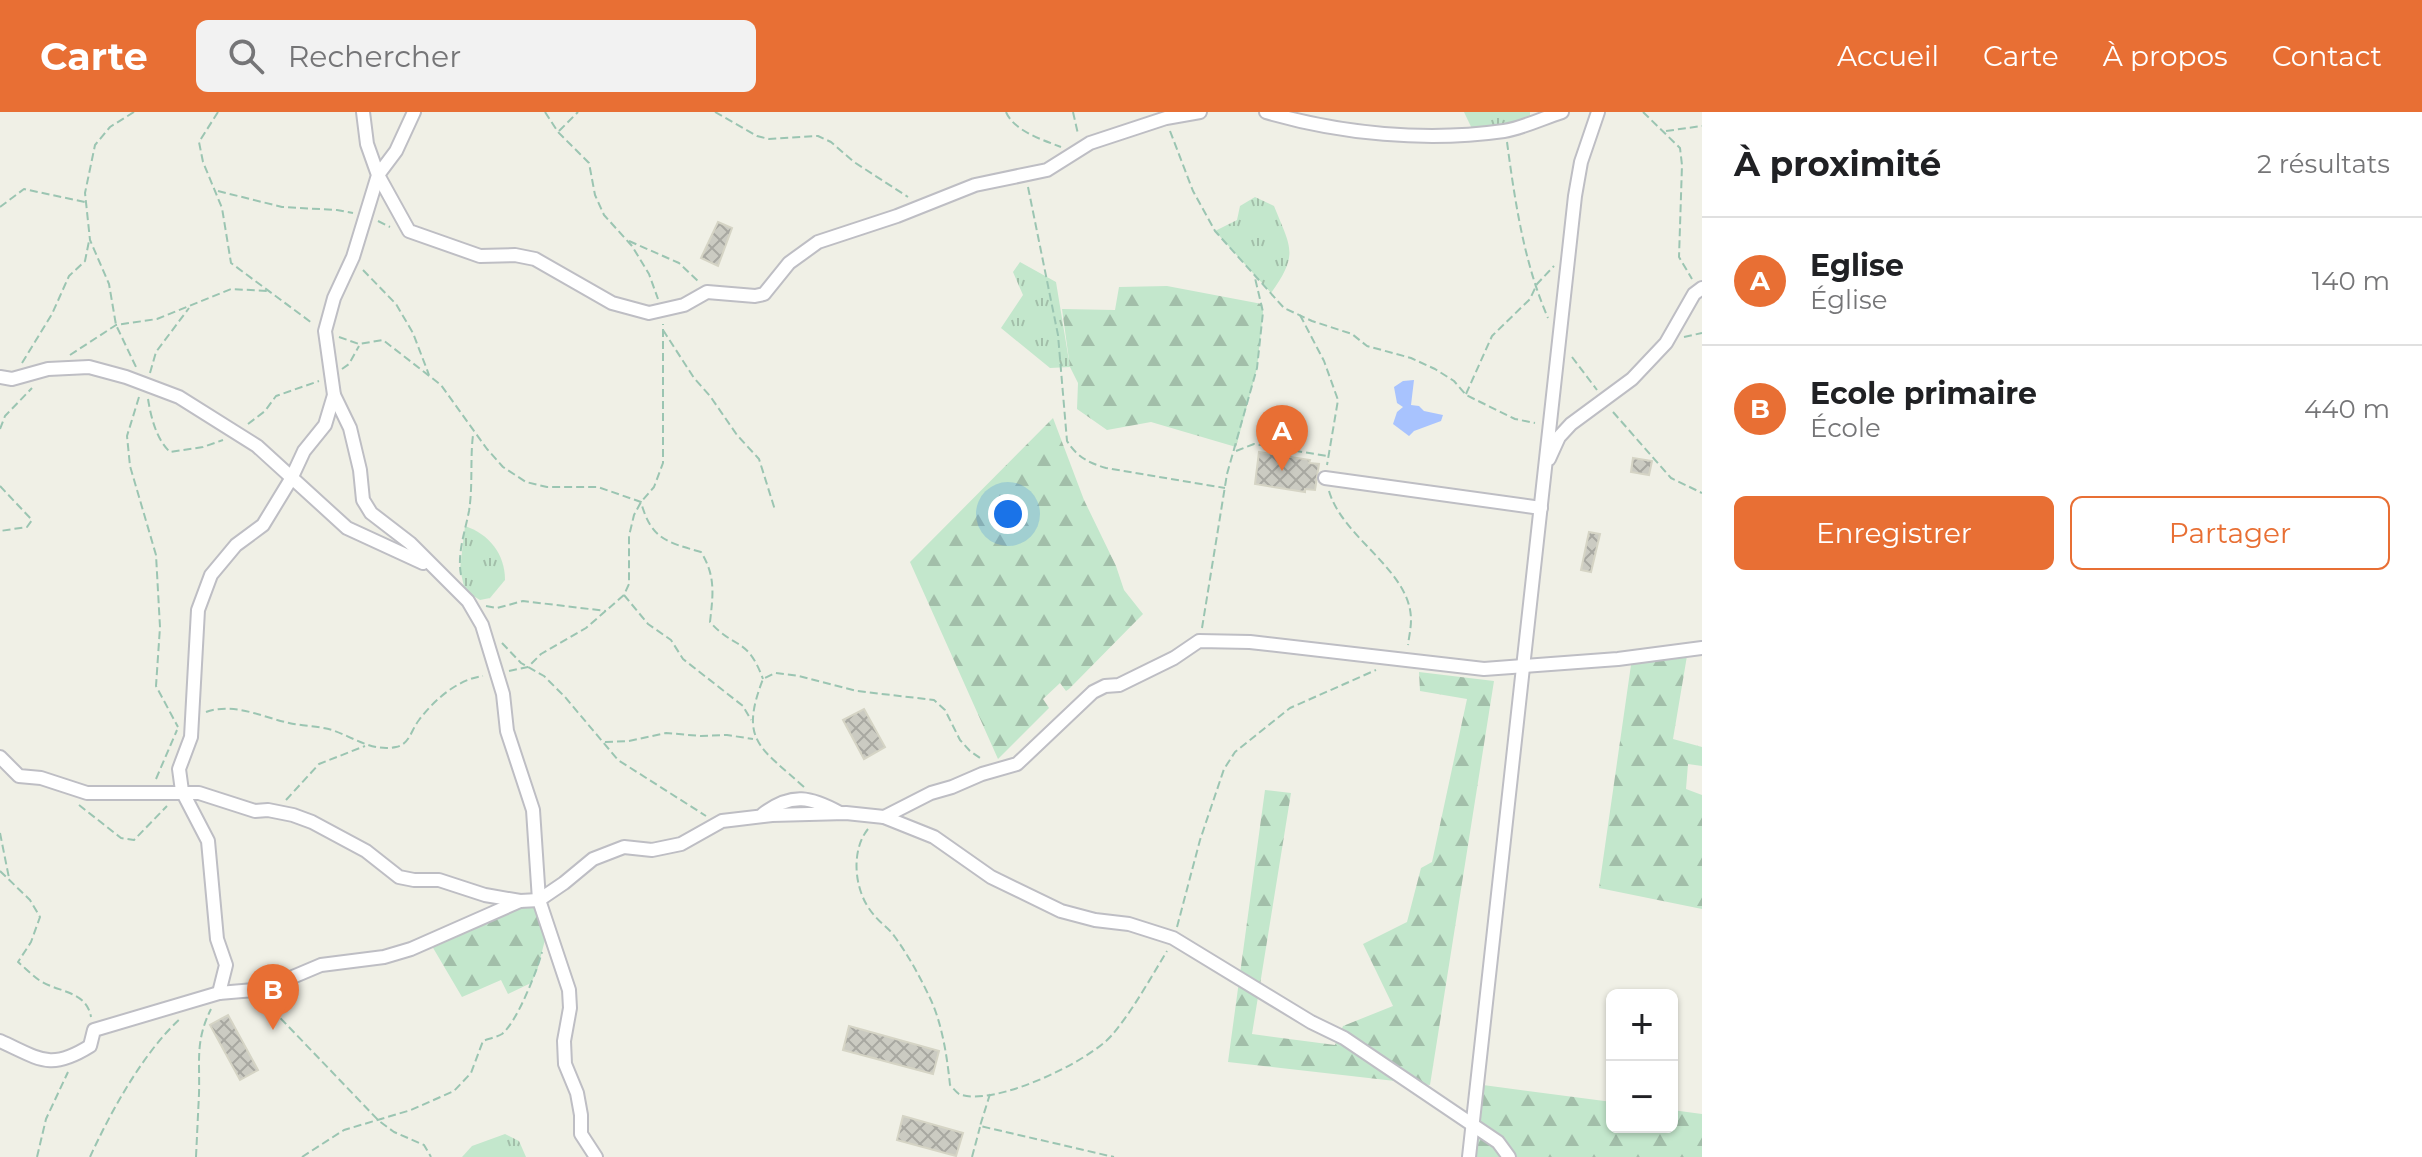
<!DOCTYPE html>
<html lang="fr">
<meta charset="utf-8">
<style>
body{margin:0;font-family:Montserrat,sans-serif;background:#f2f2f2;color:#202124}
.controls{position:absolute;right:24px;bottom:24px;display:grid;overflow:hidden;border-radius:12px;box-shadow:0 2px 6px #0004}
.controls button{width:72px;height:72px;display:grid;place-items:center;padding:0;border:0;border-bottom:2px solid #e0e0e0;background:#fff;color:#202124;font:40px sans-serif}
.you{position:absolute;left:1008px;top:402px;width:28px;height:28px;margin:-20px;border:6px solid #fff;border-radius:50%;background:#1a73e8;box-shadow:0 0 0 12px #1a73e833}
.badge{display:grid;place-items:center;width:52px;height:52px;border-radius:50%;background:#e86f34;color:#fff;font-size:26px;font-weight:700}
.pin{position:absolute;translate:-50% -66px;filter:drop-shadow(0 2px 4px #0008)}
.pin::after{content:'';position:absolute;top:42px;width:28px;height:24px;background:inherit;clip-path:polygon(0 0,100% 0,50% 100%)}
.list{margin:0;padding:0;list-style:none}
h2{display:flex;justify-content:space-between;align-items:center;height:104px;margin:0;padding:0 32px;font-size:34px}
h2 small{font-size:26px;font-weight:400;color:#757577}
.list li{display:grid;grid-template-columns:52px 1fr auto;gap:24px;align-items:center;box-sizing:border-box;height:128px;padding:0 32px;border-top:2px solid #e0e0e0}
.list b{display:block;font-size:30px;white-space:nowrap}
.list p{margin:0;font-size:26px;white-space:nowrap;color:#757577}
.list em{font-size:26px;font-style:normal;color:#757577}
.actions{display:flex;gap:16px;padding:24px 32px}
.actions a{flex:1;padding:18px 0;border:2px solid #e86f34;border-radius:12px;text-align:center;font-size:28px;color:#e86f34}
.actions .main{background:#e86f34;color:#fff}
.icon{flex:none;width:44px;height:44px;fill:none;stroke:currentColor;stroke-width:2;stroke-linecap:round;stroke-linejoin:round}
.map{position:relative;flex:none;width:1702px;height:1045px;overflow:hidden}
header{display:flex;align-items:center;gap:48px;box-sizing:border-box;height:112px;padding:0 40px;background:#e86f34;color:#fff}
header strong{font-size:38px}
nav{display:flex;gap:44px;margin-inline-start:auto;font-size:28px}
.search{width:560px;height:72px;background:#f2f2f2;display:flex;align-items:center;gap:20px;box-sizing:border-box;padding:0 28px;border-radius:12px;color:#757577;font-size:30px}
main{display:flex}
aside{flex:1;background:#fff}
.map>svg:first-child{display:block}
.grass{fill:url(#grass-tufts)}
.forest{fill:url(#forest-firs)}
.water{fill:#a8c3fe}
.building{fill:url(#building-cross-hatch);stroke:#d5d4c5;stroke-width:2}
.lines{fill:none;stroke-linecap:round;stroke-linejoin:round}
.minor-casing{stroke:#bebec4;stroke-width:16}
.path{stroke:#9bc5b2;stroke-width:2;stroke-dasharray:8 4;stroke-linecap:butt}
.minor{stroke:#fff;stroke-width:12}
</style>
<header>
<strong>Carte</strong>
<div class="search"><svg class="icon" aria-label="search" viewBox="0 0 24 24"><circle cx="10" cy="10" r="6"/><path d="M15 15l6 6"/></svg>Rechercher</div>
<nav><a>Accueil</a><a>Carte</a><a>À propos</a><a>Contact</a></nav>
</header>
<main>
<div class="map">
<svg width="1702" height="1045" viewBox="0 0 1702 1045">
<defs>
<pattern id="grass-tufts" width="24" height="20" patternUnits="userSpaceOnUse" patternTransform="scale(2)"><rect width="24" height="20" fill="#c3e7cc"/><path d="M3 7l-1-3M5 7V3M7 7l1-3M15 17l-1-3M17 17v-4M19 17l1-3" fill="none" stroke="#a2bea9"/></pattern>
<pattern id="forest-firs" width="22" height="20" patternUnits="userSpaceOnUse" patternTransform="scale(2)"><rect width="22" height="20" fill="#c3e7cc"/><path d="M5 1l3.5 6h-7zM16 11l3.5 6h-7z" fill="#a2bea9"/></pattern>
<pattern id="building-cross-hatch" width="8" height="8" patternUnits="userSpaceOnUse" patternTransform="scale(2)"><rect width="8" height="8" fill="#cbcbc2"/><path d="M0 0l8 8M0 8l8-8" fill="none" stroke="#a8a8a1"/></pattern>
</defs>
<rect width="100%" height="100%" fill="#f0f0e6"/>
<g class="grass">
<path d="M1464,0H1530V11L1474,21Z"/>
<path d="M1255,85L1274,94C1291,136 1299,142 1271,181L1215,119L1237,108L1240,94Z"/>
<path d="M1020,150L1056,170L1070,255L1050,256L1001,216L1023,183L1013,160Z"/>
<path d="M465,414C489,422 505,442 505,468L490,486L480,488L465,479L460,457Z"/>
<path d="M505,1022L519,1029L526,1045H462L472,1034Z"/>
</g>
<g class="forest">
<path d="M1167,174L1262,192L1263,200L1257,256L1236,335L1151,310L1107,318L1077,297L1078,271L1070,255L1062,197L1115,198L1119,175Z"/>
<path d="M1053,306L1084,388L1116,454L1124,478L1143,502L1069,577L1066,579L1060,571L1043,587L1049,596L998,647L910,450Z"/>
<path d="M1688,538L1673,627L1702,635V654L1688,652L1686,677L1702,683V797L1599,776L1632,546Z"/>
<path d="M1419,560L1494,569L1430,973L1228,950L1265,678L1291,681L1252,922L1335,933L1343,914L1393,894L1363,832L1407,810L1421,756L1432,750L1467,587L1420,579Z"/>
<path d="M539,788L547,820L537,859L531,871L508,882L501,868L462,885L429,829Z"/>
<path d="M1483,973L1612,990V1015H1672V998L1702,1002V1045H1473Z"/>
</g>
<path class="water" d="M1414,268L1411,293L1419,294L1424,299L1443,303L1441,309L1414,319L1409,324L1393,312L1397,300L1403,295L1397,291L1394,275L1403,269Z"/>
<g class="building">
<path d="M718,110L732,116L718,154L701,146Z"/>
<path d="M1259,340L1310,348L1309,351L1319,352L1315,378L1305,377V380L1255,372Z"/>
<path d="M1633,346L1652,349L1649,363L1631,360Z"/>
<path d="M1589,420L1600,422L1591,460L1581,458Z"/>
<path d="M864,597L885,635L864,647L843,608Z"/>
<path d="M228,903L258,958L240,968L210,913Z"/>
<path d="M849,914L939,939L933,962L843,938Z"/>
<path d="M903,1004L963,1021L956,1044L897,1028Z"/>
</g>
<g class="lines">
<defs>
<g id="minor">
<path d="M363,0L367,32L378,63L353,145L334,186L325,219L334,283L350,316L360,358L363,388L371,401L410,431L468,489L482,513L503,582L507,619L533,698L539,788L569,878L570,896L564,929L565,952L577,981L581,1003V1022L596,1045"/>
<path d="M414,0L396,39L378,63L409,119L480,144L515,143L535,147L612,191L649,201L684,193L707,180L755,184L764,182L789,151L818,130L897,104L975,73L1047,58L1090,31L1166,6L1200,0"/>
<path d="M1266,0C1341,22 1426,30 1504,19C1523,16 1543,6 1562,0"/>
<path d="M0,265L12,267L48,257L89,255L126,265L179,285L257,334L347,416L423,451"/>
<path d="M1549,347L1559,325L1571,312L1632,267L1666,231L1694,182L1702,176"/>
<path d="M1325,366L1541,396"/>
<path d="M0,645L19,664L41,666L87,681H199L255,699L268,698L293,703L312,710L366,739L399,765L414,768H439L485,783L520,789L539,788L564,771L593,747L624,735L652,738L681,732L722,709L772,703L846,701L884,705L934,725L991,765L1061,799L1095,808L1129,812L1173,826L1311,910L1344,926L1498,1030L1509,1045"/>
<path d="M763,702C792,680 811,685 840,701"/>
<path d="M884,705L931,681L952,675L982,662L1017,652L1093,580L1105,574L1119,573L1174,546L1199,529L1250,530L1484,557L1618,547L1702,536"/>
<path d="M219,881L226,853L217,827L208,729L182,679L179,657L191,625L198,498L211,463L236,433L263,413L291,367L304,339L325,313L334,283"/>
<path d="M0,929C40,947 50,959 90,934L94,918L219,881L254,878L276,872L321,853L384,845L411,837L520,789"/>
<path d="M1469,1045L1575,84L1581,50L1598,0"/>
</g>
</defs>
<use href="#minor" class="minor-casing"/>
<g class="path">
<path d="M134,0L110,15L95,33L85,81L90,128L109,172L116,213L136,255"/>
<path d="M218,0L199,30L203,50L222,96L231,151L312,211"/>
<path d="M545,0L558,20L589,51L595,83L604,103L632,134L649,162L658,187"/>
<path d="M715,0L757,24L769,27L818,24L831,30L854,50L908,85"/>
<path d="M1006,0C1014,19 1043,28 1061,35"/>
<path d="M1073,0L1078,22"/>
<path d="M1643,0L1680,36L1682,53L1679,145L1692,167"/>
<path d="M559,19L578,0"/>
<path d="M1170,19L1193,79L1215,119L1284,196L1312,209L1352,222L1367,234L1411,246L1435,257L1454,269L1466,283L1515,307L1535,311"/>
<path d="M1666,19L1702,14"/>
<path d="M1507,30C1515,90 1524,151 1548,206"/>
<path d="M1028,75L1058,223L1067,329C1077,345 1089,351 1106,356L1225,376"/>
<path d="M218,79L282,95L337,98L353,101"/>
<path d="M0,95L24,77L85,90"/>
<path d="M378,109L390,115"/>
<path d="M629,129L679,151L699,170"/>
<path d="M363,158L396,192L413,221L429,263"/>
<path d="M1300,203L1324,249L1338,288L1327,353"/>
<path d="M663,218L694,266L710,284L737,323L759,347L775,398"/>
<path d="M339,225L359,232L383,228L441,273L487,337L503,355L526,370L547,375H598L641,390C651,427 666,430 701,440C716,464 713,483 710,510C735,538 747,524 763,567"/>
<path d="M1684,225L1702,221"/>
<path d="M70,243L116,213L157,207L231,177L268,179"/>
<path d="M1572,245L1597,278"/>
<path d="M22,251L52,202L69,164L85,149L89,129"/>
<path d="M342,257L349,252L359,234"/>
<path d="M150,261L156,240L189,196"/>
<path d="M1466,282L1492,224L1530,187L1537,172L1554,154"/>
<path d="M139,285L127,324L130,354L156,443L160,515L156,574L178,615"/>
<path d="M148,287C151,305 156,327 170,340L203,335L223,328"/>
<path d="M1613,300L1671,366L1702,381"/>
<path d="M248,312L265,299L276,284L319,269"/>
<path d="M0,317L5,304L32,276"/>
<path d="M1236,339L1254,332L1327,344"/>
<path d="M0,374L32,408L27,415L0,419"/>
<path d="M1329,379C1343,427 1411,458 1411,508C1411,516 1409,525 1408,533"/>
<path d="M461,463C457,441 465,420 469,399C473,374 470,348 473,323"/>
<path d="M624,483L648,512L671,528L683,547L743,594L751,608"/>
<path d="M486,494L497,496L523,489L606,499"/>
<path d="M1202,516L1227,362L1257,256L1263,200L1255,166"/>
<path d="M502,531L521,551L544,564L565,585L618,648L706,704"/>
<path d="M509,559L528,555L541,542L586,516L624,483L629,472V424L634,403L641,390L654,375L663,351V212"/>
<path d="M206,600C234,590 262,605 289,611C303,614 318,614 332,618C353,625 372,640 396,635C410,632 411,618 419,608C434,588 458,567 483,564"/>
<path d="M605,630L629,629L666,621L701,624L727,623L753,627"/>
<path d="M156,667L177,618"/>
<path d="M804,675C760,635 739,629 763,567L775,561L799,564L857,579L934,588L945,598L960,628L970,639L983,648"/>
<path d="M286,688L319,652L365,634"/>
<path d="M79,693L121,726L134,728L167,694"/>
<path d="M868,717C850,739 854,781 874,803C880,811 889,816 895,825C908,843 919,863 929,884C942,910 947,944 950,973C953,976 956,980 959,982C993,996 1090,949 1112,923C1133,898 1150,867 1167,839"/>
<path d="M0,721L9,766"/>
<path d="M0,759L30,788L40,805L31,830L18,850C25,856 32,863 39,868C58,881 86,878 91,905"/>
<path d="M1177,815L1200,728L1224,657L1235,640L1290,596L1376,558"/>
<path d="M264,889L379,1009L394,1020L424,1033L431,1045"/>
<path d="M990,982L980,1014L1114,1045"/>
<path d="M37,1045L46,1007L68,960"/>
<path d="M90,1045C110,1001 144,939 181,906"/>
<path d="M196,1045C197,1024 198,1003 199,982C200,948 195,929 211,897"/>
<path d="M302,1045L344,1018L411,998L454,979L471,961L483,929C488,927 497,925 502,922C517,910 537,859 542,840"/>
<path d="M972,1045L980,1015"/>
</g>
<use href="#minor" class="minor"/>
</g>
</svg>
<div class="controls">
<button>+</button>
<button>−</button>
</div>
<div class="you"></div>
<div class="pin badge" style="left:1282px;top:359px">A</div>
<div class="pin badge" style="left:273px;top:918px">B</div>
</div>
<aside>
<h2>À proximité<small>2 résultats</small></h2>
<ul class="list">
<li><span class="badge">A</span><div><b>Eglise</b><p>Église</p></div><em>140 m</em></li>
<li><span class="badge">B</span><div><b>Ecole primaire</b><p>École</p></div><em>440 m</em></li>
</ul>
<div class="actions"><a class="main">Enregistrer</a><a>Partager</a></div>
</aside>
</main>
